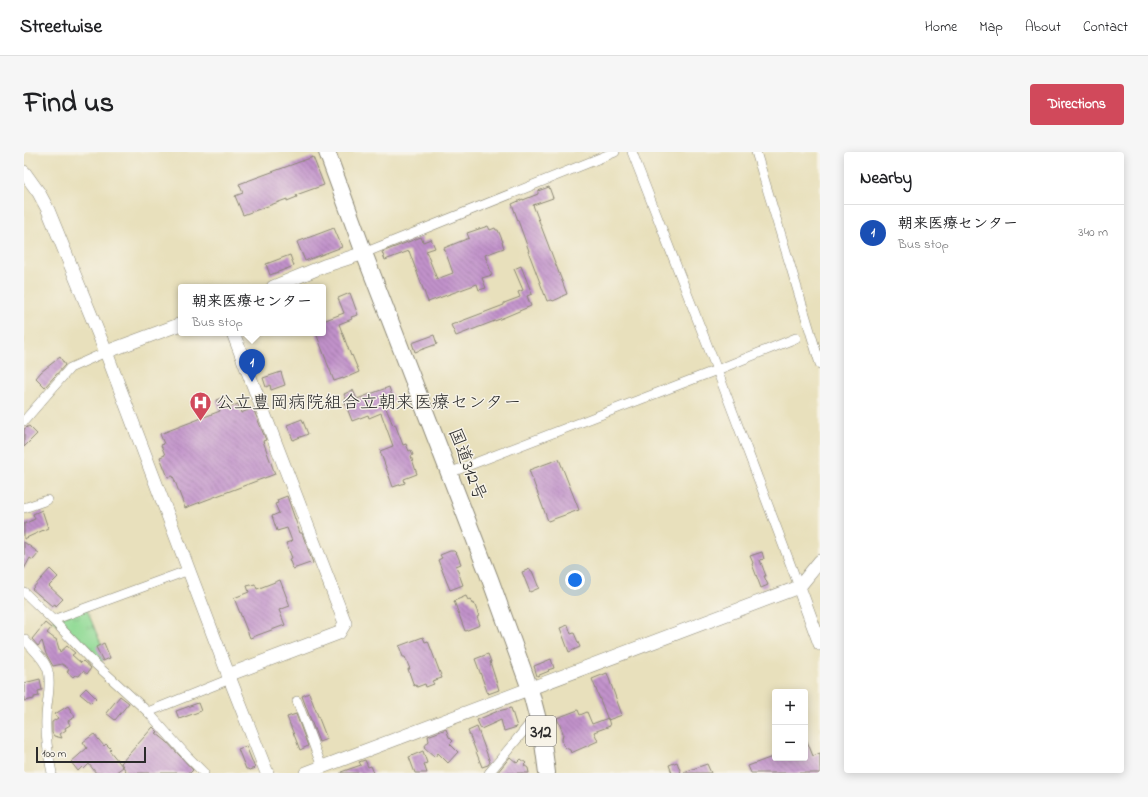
<!DOCTYPE html>
<meta charset="utf-8">
<style>
body{margin:0;font-family:"Indie Flower","Klee One",sans-serif;background:#f6f6f6;color:#202124}
.controls{position:absolute;right:12px;bottom:12px;display:grid;overflow:hidden;border-radius:4px;box-shadow:0 2px 10px #0003}
.controls button{width:36px;height:36px;display:grid;place-items:center;padding:0;border:0;border-bottom:1px solid #e0e0e0;background:#fff;color:#202124;font:20px sans-serif}
.scale{position:absolute;left:12px;bottom:10px;width:110px;box-sizing:border-box;padding-left:4px;border:2px solid #2b2b2b;border-top:0;font-size:11px;line-height:14px;white-space:nowrap;color:#2b2b2b;-webkit-text-stroke:3px #f7f3e8;paint-order:stroke}
.you{position:absolute;left:551px;top:428px;width:14px;height:14px;margin:-10px;border:3px solid #fff;border-radius:50%;background:#1a73e8;box-shadow:0 0 0 6px #1a73e833}
.badge{display:grid;place-items:center;width:26px;height:26px;border-radius:50%;background:#d1495b;color:#fff;font-size:13px;font-weight:700}
.pin{position:absolute;translate:-50% -33px;filter:drop-shadow(0 1px 2px #0008)}
.pin::after{content:'';position:absolute;top:21px;width:14px;height:12px;background:inherit;clip-path:polygon(0 0,100% 0,50% 100%)}
.popup{position:absolute;left:154px;top:132px;width:148px;height:52px;box-sizing:border-box;display:grid;place-content:center;border-radius:4px;background:#fff;filter:drop-shadow(0 1px 3px #0005);font-size:13px;white-space:nowrap;color:#757577}
.popup b{font-size:15px;color:#202124}
.popup::after{content:'';position:absolute;left:50%;top:100%;margin-left:-8px;border:8px solid transparent;border-top-color:#fff}
.list{margin:0;padding:0;list-style:none}
h2{display:flex;justify-content:space-between;align-items:center;height:52px;margin:0;padding:0 16px;font-size:17px}
h2 small{font-size:13px;font-weight:400;color:#757577}
.list li{display:grid;grid-template-columns:26px 1fr auto;gap:12px;align-items:center;box-sizing:border-box;height:56px;padding:0 16px;border-top:1px solid #e0e0e0}
.list b{display:block;font-size:15px;white-space:nowrap}
.list p{margin:0;font-size:13px;white-space:nowrap;color:#757577}
.list em{font-size:13px;font-style:normal;color:#757577}
.map{position:relative;flex:none;width:796px;height:621px;overflow:hidden;border-radius:4px}
header{display:flex;align-items:center;gap:24px;box-sizing:border-box;height:56px;padding:0 20px;background:#fff;border-bottom:1px solid #e0e0e0}
header strong{font-size:19px}
nav{display:flex;gap:22px;margin-inline-start:auto;font-size:14px}
.intro{display:flex;align-items:center;justify-content:space-between;box-sizing:border-box;height:96px;padding:0 24px}
h1{margin:0;font-size:28px}
.button{padding:10px 18px;border-radius:4px;background:#d1495b;color:#fff;font-size:14px;font-weight:700}
main{display:flex;gap:24px;padding:0 24px}
aside{flex:1;background:#fff;border-radius:4px;box-shadow:0 2px 10px #0003}
.map>svg:first-child{display:block}
.grass{fill:url(#grass-tufts);stroke:#5e8260}
.building{fill:url(#building-back-hatch)}
.lines{fill:none;stroke-linecap:round;stroke-linejoin:round}
.street-casing{stroke:#8a8674;stroke-width:10}
.secondary-casing{stroke:#8a8674;stroke-width:14}
.highway-casing{stroke:#8a8674;stroke-width:18}
.street{stroke:#fff;stroke-width:9}
.secondary{stroke:#fff;stroke-width:13}
.highway{stroke:#fff;stroke-width:16}
.labels{text-anchor:middle;stroke-width:3;stroke-linejoin:round;paint-order:stroke}
.shield{fill:#f7f3e8;stroke:#686764;stroke-width:1}
.shield-label{font-size:17px;font-weight:bold;fill:#2b2b2b}
.poi-label{font-size:18px;fill:#2b2b2b;stroke:#f7f3e8;text-anchor:start}
.street-label{font-size:18px;fill:#2b2b2b;stroke:#f7f3e8}
</style>
<header>
<strong>Streetwise</strong>
<nav><a>Home</a><a>Map</a><a>About</a><a>Contact</a></nav>
</header>
<div class="intro"><h1>Find us</h1><a class="button">Directions</a></div>
<main>
<div class="map">
<svg width="796" height="621" viewBox="0 0 796 621">
<defs>
<pattern id="grass-tufts" width="24" height="20" patternUnits="userSpaceOnUse"><rect width="24" height="20" fill="#91da95"/><path d="M3 7l-1-3M5 7V3M7 7l1-3M15 17l-1-3M17 17v-4M19 17l1-3" fill="none" stroke="#7dbb81"/></pattern>
<pattern id="building-back-hatch" width="6" height="6" patternUnits="userSpaceOnUse"><rect width="6" height="6" fill="#c192ca"/><path d="M-1 5l2 2M0 0l6 6M5-1l2 2" fill="none" stroke="#9d77a4"/></pattern>
</defs>
<rect width="100%" height="100%" fill="#f7f3e8"/>
<filter id="ink" filterUnits="userSpaceOnUse"><feTurbulence type="fractalNoise" baseFrequency=".025" numOctaves="2"/><feDisplacementMap in="SourceGraphic" scale="8" xChannelSelector="R" yChannelSelector="G"/><feConvolveMatrix kernelMatrix="1 2 1 2 8 2 1 2 1" color-interpolation-filters="sRGB"/></filter>
<filter id="wash" filterUnits="userSpaceOnUse"><feTurbulence type="fractalNoise" baseFrequency=".012" numOctaves="4" result="noise"/><feDisplacementMap in="SourceGraphic" scale="16" xChannelSelector="R" yChannelSelector="G"/><feGaussianBlur stdDeviation="0.9" result="paint"/><feColorMatrix in="noise" values="0 0 0 0 0 0 0 0 0 0 0 0 0 0 0 0 0 1.4 0 .05"/><feComposite in="paint" operator="in"/></filter>
<g filter="url(#wash)">
<rect width="100%" height="100%" fill="#e8e0bc"/>
<path class="grass" d="M62,456L83,506L75,511L29,468Z"/>
<g id="blocks">
<g class="building">
<path d="M289,5L300,33L272,43L273,45L263,49V47L219,63L211,44L219,41L215,32Z"/>
<path d="M525,35L529,46L509,53L543,142L538,144V145L529,149L528,148L523,149L504,99H505L488,52L499,47V48L514,42V39Z"/>
<path d="M464,74L466,78L471,76L472,78H474L479,90H478L480,96L461,103L468,123L458,126L462,136L455,138L453,132L404,150L385,99L361,108L358,100L397,85L399,90L407,87L411,96L402,99L413,127L429,121L420,96L445,86L443,81Z"/>
<path d="M310,76L318,95L281,109L273,90Z"/>
<path d="M266,103L270,114L246,123L242,112Z"/>
<path d="M497,114L508,142L503,144L507,154L481,165L432,184L427,173L480,153V151L496,145L494,140L499,138L490,117Z"/>
<path d="M326,141L334,163L327,165L328,167L315,172L327,204L328,203L335,220L319,227V226L310,229L292,181H299V169L320,161L314,146Z"/>
<path d="M410,183L413,192L391,200L388,191Z"/>
<path d="M36,205L41,213L21,235L12,226L17,220Z"/>
<path d="M257,220L261,233L247,238L246,233L242,235L239,226Z"/>
<path d="M365,235L370,250L361,254L369,273L371,272L379,293L382,292L385,299L387,298L389,303L387,304L393,322L380,327L381,331L369,335L356,299L369,294L357,261L345,266L344,263L328,269L320,248L322,246L320,242L329,238L333,247Z"/>
<path d="M200,245L204,256L214,252L217,261L229,256L242,288L239,289L251,322L161,356L149,324L144,325L136,305L141,303L137,293L140,292L136,282L196,259L192,248Z"/>
<path d="M278,267L284,282L269,288L263,273Z"/>
<path d="M5,274L13,282L0,295V277Z"/>
<path d="M535,307L555,358L524,369L505,318Z"/>
<path d="M263,344L276,381H278L289,411L286,412V411L269,417L265,407L268,406L262,391L268,389L263,376L253,379L248,364L255,361L251,352L254,351L253,348Z"/>
<path d="M18,358L24,376L0,387V372L11,367L9,362Z"/>
<path d="M0,390L15,401L9,408L6,406L0,417Z"/>
<path d="M426,399H430L433,402L437,412L432,414L439,433L426,438L414,408L418,406L416,403Z"/>
<path d="M738,400L740,407L736,408L742,424H740L744,433L737,436L728,412L729,411L726,404Z"/>
<path d="M26,417L34,425L25,434L39,447L32,454L31,452L28,454L8,437Z"/>
<path d="M506,417L507,419H508L515,436L506,440L498,420Z"/>
<path d="M256,428L266,454L255,458L261,473L226,486L210,446L225,440L223,434L231,432L233,437Z"/>
<path d="M442,444L444,448L446,447L448,452L450,451L455,464L453,465L456,473L441,479L430,449Z"/>
<path d="M21,471L27,476L23,481L31,487H32L36,500L43,494L51,501L48,503L57,511L59,509L67,516L63,522L59,519L55,524L51,523L49,525L43,520L45,517L38,512L29,514L22,502L18,489L14,494L8,487Z"/>
<path d="M544,473L547,482L550,481L556,495L545,500L536,476Z"/>
<path d="M399,485L401,490L404,489L418,526L408,529L410,532L402,535L401,532L393,535L392,533L390,534L384,517H386L381,505H379L375,494Z"/>
<path d="M80,491L86,506L79,509L72,495Z"/>
<path d="M464,502L467,510H466L475,538L464,542L451,507Z"/>
<path d="M527,507L530,516L524,518L525,519L513,524L510,514Z"/>
<path d="M583,521L598,563L584,568L568,527Z"/>
<path d="M16,527L18,538L14,539L15,544L10,545V547L0,549V531Z"/>
<path d="M62,536L72,546L67,551L56,542Z"/>
<path d="M285,541L303,587L295,590L278,544Z"/>
<path d="M96,544L105,551L91,568L82,561Z"/>
<path d="M174,551L177,559L155,567L152,559Z"/>
<path d="M44,554L51,565L44,569L46,573L41,576L42,578L36,582L38,586L30,584L28,581V570L34,566L31,562Z"/>
<path d="M487,556L493,575L480,579L477,568L457,577L453,568L474,559Z"/>
<path d="M554,558L556,563L563,560L568,572L584,566L586,574L570,580L574,589L547,601L546,598L542,596L539,593L538,588L539,581L533,566Z"/>
<path d="M272,562L284,594L276,598L263,565Z"/>
<path d="M129,575L134,580L132,581L142,589L169,618L166,621H103L97,611Z"/>
<path d="M453,575L466,610L464,613L458,615L444,579Z"/>
<path d="M422,577L425,585L429,589L426,592L434,600L424,611L414,601L411,605L400,595L405,589L404,584Z"/>
<path d="M70,582L80,594L82,592L87,597L85,598L99,615L91,621H72L65,612L60,617L58,615L54,619L47,610L63,596L59,590Z"/>
<path d="M781,584L789,604L796,601V621H727L724,614L751,604V606H781Z"/>
<path d="M222,594L231,616L225,618L224,617H222L214,597Z"/>
<path d="M399,599L403,611L400,612L403,621H391L385,605Z"/>
<path d="M486,605L493,611L497,607L502,611L500,613L504,616L505,621H473Z"/>
<path d="M341,608L344,615L347,614L350,621H317V620L337,613L335,610Z"/>
<path d="M653,610L657,621H648L645,613Z"/>
<path d="M683,612L687,621H660V620Z"/>
</g>
</g>
</g>
<g filter="url(#ink)">
<use href="#blocks" fill-opacity="0" stroke="#8a8674" stroke-width="1"/>
<g class="lines">
<defs>
<g id="street">
<path d="M608,0L693,218L775,435"/>
<path d="M732,0L796,212"/>
<path d="M340,101L591,0"/>
<path d="M0,269L46,216L82,200"/>
<path d="M425,321L693,218L772,186"/>
<path d="M0,356L23,348"/>
<path d="M0,440L29,468L66,507L124,560L164,605L180,621"/>
<path d="M29,468L165,418"/>
<path d="M0,487C8,497 21,507 24,519C28,533 22,552 22,566C21,585 24,602 28,621"/>
<path d="M273,549L298,615"/>
<path d="M124,560L206,527"/>
<path d="M465,621L513,563"/>
</g>
<g id="secondary">
<path d="M0,20L15,41L24,58L82,200L206,527L243,621"/>
<path d="M249,135L300,114L340,101"/>
<path d="M82,200L157,172"/>
<path d="M775,435L796,492"/>
<path d="M204,523L315,481L321,471L209,181"/>
<path d="M282,621L775,435L796,409"/>
</g>
<path id="highway" d="M303,0L340,101L466,427L506,537L518,583L523,621"/>
</defs>
<use href="#street" class="street-casing"/>
<use href="#secondary" class="secondary-casing"/>
<use href="#highway" class="highway-casing"/>
<use href="#street" class="street"/>
<use href="#secondary" class="secondary"/>
<use href="#highway" class="highway"/>
</g>
</g>
<defs>
<symbol id="hospital-pin" viewBox="-11 -11 22 30"><path d="M0 17L-7.5 6A9.5 9.5 0 1 1 7.5 6Z" fill="#d1495b" stroke="#f7f3e8"/><path d="M-5-5h3v3.5h4V-5h3V5h-3V1.5h-4V5h-3Z" fill="#fff"/></symbol>
</defs>
<g fill-rule="evenodd">
<use href="#hospital-pin" x="164" y="238" width="25" height="34"/>
</g>
<g class="labels">
<rect class="shield" x="502" y="564" width="30" height="30" rx="3"/>
<g class="shield-label">
<text x="517" y="585">312</text>
</g>
<g class="poi-label">
<text x="192" y="256">公立豊岡病院組合立朝来医療センター</text>
</g>
<g class="street-label">
<text transform="translate(444 312) rotate(69)" y="6">国道312号</text>
</g>
</g>
</svg>
<div class="controls">
<button>+</button>
<button>−</button>
</div>
<div class="scale">100 m</div>
<div class="you"></div>
<div class="pin badge" style="left:228px;top:230px;background:#1a4fb4">1</div>
<div class="popup"><b>朝来医療センター</b>Bus stop</div>
</div>
<aside>
<h2>Nearby<small></small></h2>
<ul class="list">
<li><span class="badge" style="background:#1a4fb4">1</span><div><b>朝来医療センター</b><p>Bus stop</p></div><em>340 m</em></li>
</ul>
</aside>
</main>
